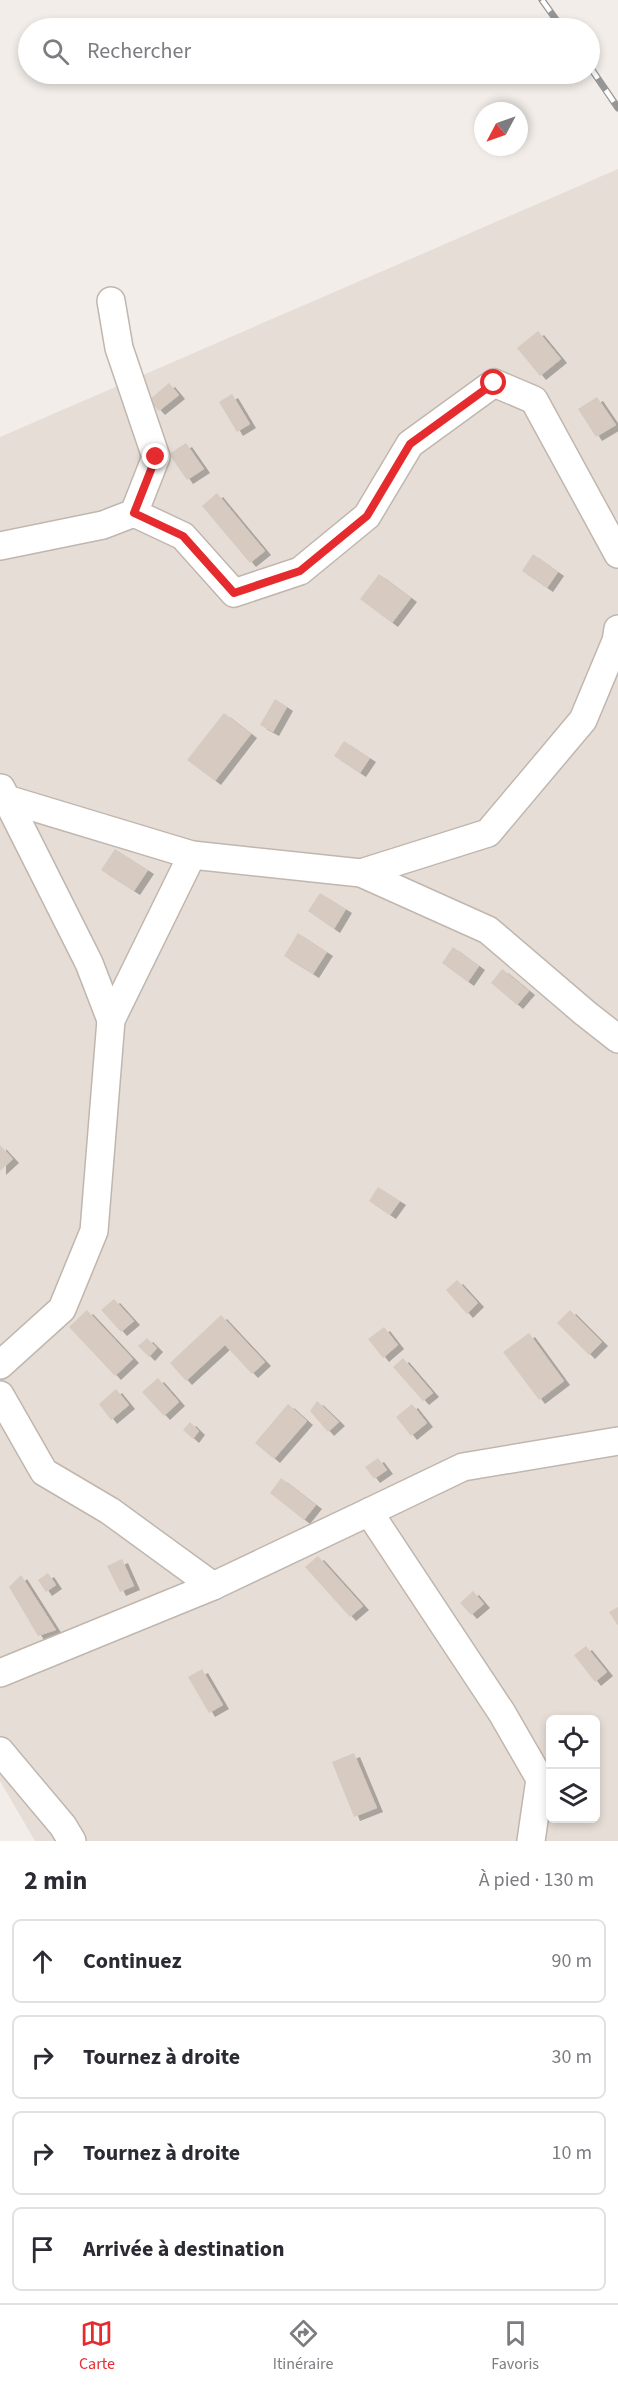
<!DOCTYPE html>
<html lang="fr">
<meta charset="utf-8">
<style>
body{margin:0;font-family:"Source Sans 3",sans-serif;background:#f2f2f3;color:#2b2b33}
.controls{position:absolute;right:18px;bottom:18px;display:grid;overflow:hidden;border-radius:9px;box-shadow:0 3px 9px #0003}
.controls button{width:54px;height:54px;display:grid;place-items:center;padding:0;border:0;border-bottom:2px solid #e1e1e2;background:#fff;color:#2b2b33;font:30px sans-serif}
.compass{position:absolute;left:474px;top:102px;width:54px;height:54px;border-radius:50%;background:#fff;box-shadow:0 3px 9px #0003;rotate:229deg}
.stop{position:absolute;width:18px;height:18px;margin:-14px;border:4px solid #e62b2f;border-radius:50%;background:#fff}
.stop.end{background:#e62b2f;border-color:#fff;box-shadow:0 2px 6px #0008}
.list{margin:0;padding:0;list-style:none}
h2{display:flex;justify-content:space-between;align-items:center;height:78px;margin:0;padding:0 24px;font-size:26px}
h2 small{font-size:20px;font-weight:400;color:#7c7c81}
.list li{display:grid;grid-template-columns:39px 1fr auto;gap:18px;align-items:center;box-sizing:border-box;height:84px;margin:0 12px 12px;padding:0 12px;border:2px solid #e1e1e2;border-radius:9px}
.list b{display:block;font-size:22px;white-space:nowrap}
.list em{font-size:20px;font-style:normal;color:#7c7c81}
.icon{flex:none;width:33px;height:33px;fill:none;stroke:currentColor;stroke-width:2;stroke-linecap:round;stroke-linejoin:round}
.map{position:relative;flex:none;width:618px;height:1841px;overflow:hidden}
.search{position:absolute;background:#fff;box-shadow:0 3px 9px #0003;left:18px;right:18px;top:18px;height:66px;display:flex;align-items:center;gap:15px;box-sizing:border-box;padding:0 21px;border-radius:33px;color:#7c7c81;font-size:22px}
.sheet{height:462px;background:#fff}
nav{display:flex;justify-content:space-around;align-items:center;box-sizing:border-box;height:84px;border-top:2px solid #e1e1e2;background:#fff;font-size:16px;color:#7c7c81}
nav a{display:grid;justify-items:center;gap:3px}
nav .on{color:#e62b2f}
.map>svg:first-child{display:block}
.residential{fill:#e6ded6;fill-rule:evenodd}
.building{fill:#d6cac1;filter:url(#shadow)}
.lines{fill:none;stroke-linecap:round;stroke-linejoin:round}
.minor-casing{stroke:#c0b6ae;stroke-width:30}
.minor{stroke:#fff;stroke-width:27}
.rail-casing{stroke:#969696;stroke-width:7}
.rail{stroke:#fff;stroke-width:4.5;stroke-dasharray:14;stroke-linecap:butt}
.route{stroke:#e62b2f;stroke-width:8}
</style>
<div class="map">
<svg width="618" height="1841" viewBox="0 0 618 1841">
<defs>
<filter id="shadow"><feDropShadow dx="6" dy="4" stdDeviation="0" flood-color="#0004"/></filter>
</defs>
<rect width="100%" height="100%" fill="#f2ede8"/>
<path class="residential" d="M618,169V1841H35L0,1781V437ZM550,1720H596V1818H550Z"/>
<g class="building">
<path d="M538,331L561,359L540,376L517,348Z"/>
<path d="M169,383L179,395L159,411L149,400Z"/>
<path d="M232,394L250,424L237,432L219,402Z"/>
<path d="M597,397L616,425L596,437L578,409Z"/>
<path d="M186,443L204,469L187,480L169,454Z"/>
<path d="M217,493L265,551L250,563L202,506Z"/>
<path d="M533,554L558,572L547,588L522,571Z"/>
<path d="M379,574L411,598L392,623L360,599Z"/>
<path d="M275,699L287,707L273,732L260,725Z"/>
<path d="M224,713L251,734L215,781L187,760Z"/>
<path d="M344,741L370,758L360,773L334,756Z"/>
<path d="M115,849L148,870L134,891L101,870Z"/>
<path d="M320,893L346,909L334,929L308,911Z"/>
<path d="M298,933L327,952L313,974L284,956Z"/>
<path d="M453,947L479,966L468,982L442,963Z"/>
<path d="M502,969L529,991L517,1005L491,983Z"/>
<path d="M0,1145L13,1159L0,1171Z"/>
<path d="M378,1187L400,1201L390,1215L369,1201Z"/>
<path d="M457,1280L478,1303L467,1314L446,1290Z"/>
<path d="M114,1299L134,1321L121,1332L101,1310Z"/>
<path d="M87,1310L133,1359L115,1376L69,1327Z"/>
<path d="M570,1310L602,1342L589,1355L557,1323Z"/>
<path d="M221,1315L265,1362L252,1374L225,1345L186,1381L170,1363Z"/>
<path d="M384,1327L398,1345L383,1358L368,1339Z"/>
<path d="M529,1333L564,1381L539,1400L503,1352Z"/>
<path d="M147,1338L157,1348L149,1357L138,1346Z"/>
<path d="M403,1358L433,1393L423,1401L393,1367Z"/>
<path d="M158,1378L179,1402L164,1416L142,1392Z"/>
<path d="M116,1389L129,1405L111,1420L99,1404Z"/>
<path d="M317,1401L339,1422L328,1432L310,1411Z"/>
<path d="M288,1404L307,1421L274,1459L255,1443Z"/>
<path d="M412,1404L427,1423L411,1436L396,1417Z"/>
<path d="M190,1422L199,1431L193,1439L183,1430Z"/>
<path d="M378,1458L387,1470L374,1479L365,1467Z"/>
<path d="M281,1478L316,1505L304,1520L270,1493Z"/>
<path d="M318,1556L363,1606L350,1617L305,1567Z"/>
<path d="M122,1559L134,1586L120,1592L107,1566Z"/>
<path d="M48,1573L56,1585L46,1592L38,1580Z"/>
<path d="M21,1575L56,1630L38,1636L9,1587Z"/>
<path d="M473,1591L484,1604L471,1615L460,1603Z"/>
<path d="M618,1607V1626L609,1612Z"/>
<path d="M586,1646L607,1672L595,1682L574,1655Z"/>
<path d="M202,1669L223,1705L209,1713L188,1677Z"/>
<path d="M354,1753L377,1808L354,1817L332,1762Z"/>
</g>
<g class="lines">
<defs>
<g id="minor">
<path d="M134,513L183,536L234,593L300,571L367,516L410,444L494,383L534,400L618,554"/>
<path d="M0,546L103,525L134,513L156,457L119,348L111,301"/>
<path d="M1,788L89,963L111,1020"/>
<path d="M0,797L192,855L361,873L488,930L585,1013L618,1039"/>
<path d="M361,873L488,833L583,720L616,641L618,629"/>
<path d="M0,1365L62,1309L94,1231L111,1020L192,855"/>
<path d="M0,1395L44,1472L110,1511L213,1586L0,1673"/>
<path d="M213,1586L369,1512"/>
<path d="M0,1751L63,1826L72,1841"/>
<path d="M531,1841L540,1779L502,1713L369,1512L463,1467L618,1441"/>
</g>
</defs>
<use href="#minor" class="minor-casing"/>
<use href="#minor" class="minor"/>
<defs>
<g id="rail">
<path d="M542,0L562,28"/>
<path d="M590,67L618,108"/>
</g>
</defs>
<use href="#rail" class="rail-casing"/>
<use href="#rail" class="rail"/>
</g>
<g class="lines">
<path class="route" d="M156,457L134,513L183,536L234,593L300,571L367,516L410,444L494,383"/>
</g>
</svg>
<div class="controls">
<button><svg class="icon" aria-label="locate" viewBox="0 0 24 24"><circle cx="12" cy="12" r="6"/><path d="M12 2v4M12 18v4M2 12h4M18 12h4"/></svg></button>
<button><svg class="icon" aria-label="layers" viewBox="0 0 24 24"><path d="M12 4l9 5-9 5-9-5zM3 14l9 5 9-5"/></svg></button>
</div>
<svg class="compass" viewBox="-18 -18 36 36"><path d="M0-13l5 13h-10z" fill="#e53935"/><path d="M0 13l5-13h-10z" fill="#7c7c81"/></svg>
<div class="stop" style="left:494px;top:383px"></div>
<div class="stop end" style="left:156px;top:457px"></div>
<div class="search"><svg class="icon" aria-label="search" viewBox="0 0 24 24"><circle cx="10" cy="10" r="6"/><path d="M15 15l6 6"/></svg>Rechercher</div>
</div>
<section class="sheet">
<h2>2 min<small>À pied · 130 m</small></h2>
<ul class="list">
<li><svg class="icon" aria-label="ahead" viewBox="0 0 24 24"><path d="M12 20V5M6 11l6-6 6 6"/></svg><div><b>Continuez</b></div><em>90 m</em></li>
<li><svg class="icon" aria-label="right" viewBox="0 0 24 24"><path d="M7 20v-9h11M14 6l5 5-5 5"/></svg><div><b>Tournez à droite</b></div><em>30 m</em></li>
<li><svg class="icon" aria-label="right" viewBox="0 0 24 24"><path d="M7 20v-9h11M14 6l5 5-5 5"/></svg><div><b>Tournez à droite</b></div><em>10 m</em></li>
<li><svg class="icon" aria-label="arrive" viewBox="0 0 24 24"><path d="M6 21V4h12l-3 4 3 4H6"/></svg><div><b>Arrivée à destination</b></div></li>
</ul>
</section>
<nav>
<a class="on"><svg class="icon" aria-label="map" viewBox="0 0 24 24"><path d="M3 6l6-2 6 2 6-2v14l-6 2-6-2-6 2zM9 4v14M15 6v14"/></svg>Carte</a>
<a><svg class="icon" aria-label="directions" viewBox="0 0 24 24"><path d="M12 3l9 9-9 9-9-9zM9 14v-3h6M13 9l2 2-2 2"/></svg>Itinéraire</a>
<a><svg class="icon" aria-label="saved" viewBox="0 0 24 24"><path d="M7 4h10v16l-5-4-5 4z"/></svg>Favoris</a>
</nav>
